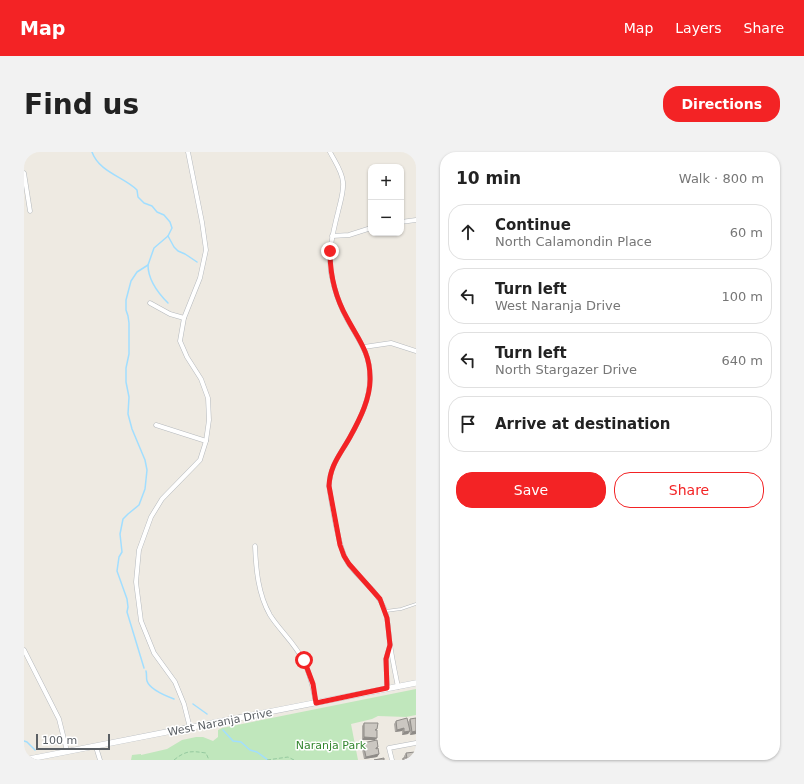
<!DOCTYPE html>
<meta charset="utf-8">
<style>
body{margin:0;font-family:"DejaVu Sans",sans-serif;background:#f2f2f2;color:#222}
.controls{position:absolute;right:12px;top:12px;display:grid;overflow:hidden;border-radius:8px;box-shadow:0 1px 3px #0004}
.controls button{width:36px;height:36px;display:grid;place-items:center;padding:0;border:0;border-bottom:1px solid #e0e0e0;background:#fff;color:#222;font:20px sans-serif}
.scale{position:absolute;left:12px;bottom:10px;width:74px;box-sizing:border-box;padding-left:4px;border:2px solid #5a5f64;border-top:0;font-size:11px;line-height:14px;white-space:nowrap;color:#5a5f64;-webkit-text-stroke:3px #fff;paint-order:stroke}
.stop{position:absolute;width:12px;height:12px;margin:-9px;border:3px solid #f32325;border-radius:50%;background:#fff}
.stop.end{background:#f32325;border-color:#fff;box-shadow:0 1px 4px #0008}
.list{margin:0;padding:0;list-style:none}
h2{display:flex;justify-content:space-between;align-items:center;height:52px;margin:0;padding:0 16px;font-size:17px}
h2 small{font-size:13px;font-weight:400;color:#767676}
.list li{display:grid;grid-template-columns:26px 1fr auto;gap:12px;align-items:center;box-sizing:border-box;height:56px;margin:0 8px 8px;padding:0 8px;border:1px solid #e0e0e0;border-radius:16px}
.list b{display:block;font-size:15px;white-space:nowrap}
.list p{margin:0;font-size:13px;white-space:nowrap;color:#767676}
.list em{font-size:13px;font-style:normal;color:#767676}
.actions{display:flex;gap:8px;padding:12px 16px}
.actions a{flex:1;padding:9px 0;border:1px solid #f32325;border-radius:16px;text-align:center;font-size:14px;color:#f32325}
.actions .main{background:#f32325;color:#fff}
.icon{flex:none;width:22px;height:22px;fill:none;stroke:currentColor;stroke-width:2;stroke-linecap:round;stroke-linejoin:round}
.map{position:relative;flex:none;width:392px;height:608px;overflow:hidden;border-radius:16px}
header{display:flex;align-items:center;gap:24px;box-sizing:border-box;height:56px;padding:0 20px;background:#f32325;color:#fff}
header strong{font-size:19px}
nav{display:flex;gap:22px;margin-inline-start:auto;font-size:14px}
.intro{display:flex;align-items:center;justify-content:space-between;box-sizing:border-box;height:96px;padding:0 24px}
h1{margin:0;font-size:28px}
.button{padding:10px 18px;border-radius:16px;background:#f32325;color:#fff;font-size:14px;font-weight:700}
main{display:flex;gap:24px;padding:0 24px}
aside{flex:1;background:#fff;border-radius:16px;box-shadow:0 1px 3px #0004}
.map>svg:first-child{display:block}
.green{fill:#c0e7bc}
.lines{fill:none;stroke-linecap:round;stroke-linejoin:round}
.stream{stroke:#a1deff;stroke-width:1.5}
.lane-casing{stroke:#b5b9bd;stroke-width:3}
.street-casing{stroke:#b5b9bd;stroke-width:5}
.secondary-casing{stroke:#b5babf;stroke-width:6}
.path{stroke:#95c99f;stroke-width:1;stroke-dasharray:4 2;stroke-linecap:butt}
.lane{stroke:#fff;stroke-width:2}
.street{stroke:#fff;stroke-width:4}
.secondary{stroke:#fff;stroke-width:5.5}
.wall{fill:#afaba6}
.shaded-wall{fill:#8e8b87}
.building{fill:#cbc7c1;stroke:#8e8b87}
.route{stroke:#f32325;stroke-width:5}
.labels{text-anchor:middle;stroke-width:3;stroke-linejoin:round;paint-order:stroke}
.street-label{font-size:11px;fill:#5a5f64;stroke:#fff}
.park-label{font-size:11px;fill:#33862f;stroke:#fff}
</style>
<header>
<strong>Map</strong>
<nav><a>Map</a><a>Layers</a><a>Share</a></nav>
</header>
<div class="intro"><h1>Find us</h1><a class="button">Directions</a></div>
<main>
<div class="map">
<svg width="392" height="608" viewBox="0 0 392 608">
<rect width="100%" height="100%" fill="#eeeae2"/>
<path class="green" d="M392,537V563L382,565L354,564L348,567L327,572L334,608H107L108,603L117,602V603L143,597L158,588L172,585H179L189,589L194,585V578L198,576Z"/>
<g class="lines">
<g class="stream">
<path d="M68,0C75,20 100,25 113,38L114,45L120,51L128,54L133,60L140,63L146,70L148,76L144,84L130,96L124,113L113,120L107,129L102,148V158L104,164L105,171V202L102,216V230L105,245L104,262L108,277L121,308L123,318L121,337L115,353L104,362L99,367L96,382L98,400L95,405L93,419L103,447L104,455L103,460L120,516"/>
<path d="M144,84L150,95L154,99L161,102L173,110"/>
<path d="M124,113C124,128 134,141 144,151"/>
<path d="M122,519C123,522 122,526 123,529C126,538 142,544 150,547"/>
<path d="M169,552L183,562"/>
<path d="M199,578L209,589L217,590L226,598L233,600L244,608"/>
<path d="M0,589L3,590L11,598"/>
</g>
<defs>
<path id="lane" d="M362,459L377,457L392,452"/>
<g id="street">
<path d="M164,0L178,70L182,98L176,126L160,166L156,189L163,205L177,227L184,246L185,268L182,289L176,308L138,347L127,365L115,398L112,430L117,469L130,501L151,530L160,552L166,576"/>
<path d="M306,0C311,10 318,19 319,30C320,40 316,51 314,60C309,80 304,100 307,121C310,137 315,152 323,167C337,192 350,206 345,237C343,254 334,271 326,285C316,303 306,313 305,334C308,354 314,396 324,411C335,427 353,438 360,456C365,468 364,480 366,492C368,506 371,520 374,535"/>
<path d="M0,21L6,59"/>
<path d="M377,70L392,68"/>
<path d="M308,84L325,83L347,76"/>
<path d="M126,151L146,162L160,166"/>
<path d="M340,195L367,191L392,199"/>
<path d="M132,273L182,289"/>
<path d="M231,394C232,417 234,442 246,463C256,479 272,492 280,510C287,523 289,537 292,551"/>
<path d="M0,498L35,567L43,599"/>
<path d="M363,536L362,507L366,493"/>
<path d="M72,595L76,608"/>
<path d="M368,608L365,596L392,591"/>
</g>
<path id="secondary" d="M0,608L392,531"/>
</defs>
<use href="#lane" class="lane-casing"/>
<use href="#street" class="street-casing"/>
<use href="#secondary" class="secondary-casing"/>
<g class="path">
<path d="M150,608C162,598 168,599 182,601L185,608"/>
<path d="M243,608L264,605L270,608"/>
</g>
<use href="#lane" class="lane"/>
<use href="#street" class="street"/>
<use href="#secondary" class="secondary"/>
</g>
<g class="wall">
<path d="M386,567L392,582L386,583L384,570Z"/>
<path d="M372,569L386,579L384,582L378,583V579L371,580L370,572Z"/>
<path d="M340,571L353,577L352,578L351,588L354,595L353,597L355,602L353,605L340,607L337,593L339,591L351,588H338V574Z"/>
<path d="M382,601L392,608H378L379,606H380V604Z"/>
</g>
<g class="shaded-wall">
<path d="M380,576L378,579L371,580L373,578Z"/>
<path d="M386,579L384,582L378,583L380,580Z"/>
<path d="M392,579V582L386,583L388,580Z"/>
<path d="M340,585L353,586L351,588H338Z"/>
<path d="M355,602L353,605L340,607L342,605Z"/>
</g>
<g class="building">
<path d="M383,566L386,579L380,580V576L373,578L372,569Z"/>
<path d="M392,566V579L388,580L386,567Z"/>
<path d="M340,571H354L353,577L351,578H353V586L340,585Z"/>
<path d="M353,588L354,595L352,596V597L354,596L355,602L342,605L339,591Z"/>
<path d="M391,600L392,608H379V606H383L382,601Z"/>
<path d="M360,606V608H350Z"/>
</g>
<g class="lines">
<path class="route" d="M280,508L289,532L292,551L363,536L362,507L366,493L363,466L356,447L325,412L320,404L316,393L305,334C306,313 316,303 326,285C336,267 347,245 346,225C346,200 334,187 323,166C311,145 306,123 306,99"/>
</g>
<g class="labels">
<g class="street-label">
<text transform="translate(196 570) rotate(-11)" y="4">West Naranja Drive</text>
</g>
<g class="park-label">
<text x="307" y="597">Naranja Park</text>
</g>
</g>
</svg>
<div class="controls">
<button>+</button>
<button>−</button>
</div>
<div class="scale">100 m</div>
<div class="stop" style="left:280px;top:508px"></div>
<div class="stop end" style="left:306px;top:99px"></div>
</div>
<aside>
<h2>10 min<small>Walk · 800 m</small></h2>
<ul class="list">
<li><svg class="icon" aria-label="ahead" viewBox="0 0 24 24"><path d="M12 20V5M6 11l6-6 6 6"/></svg><div><b>Continue</b><p>North Calamondin Place</p></div><em>60 m</em></li>
<li><svg class="icon" aria-label="left" viewBox="0 0 24 24"><path d="M17 20v-9H6M10 6l-5 5 5 5"/></svg><div><b>Turn left</b><p>West Naranja Drive</p></div><em>100 m</em></li>
<li><svg class="icon" aria-label="left" viewBox="0 0 24 24"><path d="M17 20v-9H6M10 6l-5 5 5 5"/></svg><div><b>Turn left</b><p>North Stargazer Drive</p></div><em>640 m</em></li>
<li><svg class="icon" aria-label="arrive" viewBox="0 0 24 24"><path d="M6 21V4h12l-3 4 3 4H6"/></svg><div><b>Arrive at destination</b></div></li>
</ul>
<div class="actions"><a class="main">Save</a><a>Share</a></div>
</aside>
</main>
